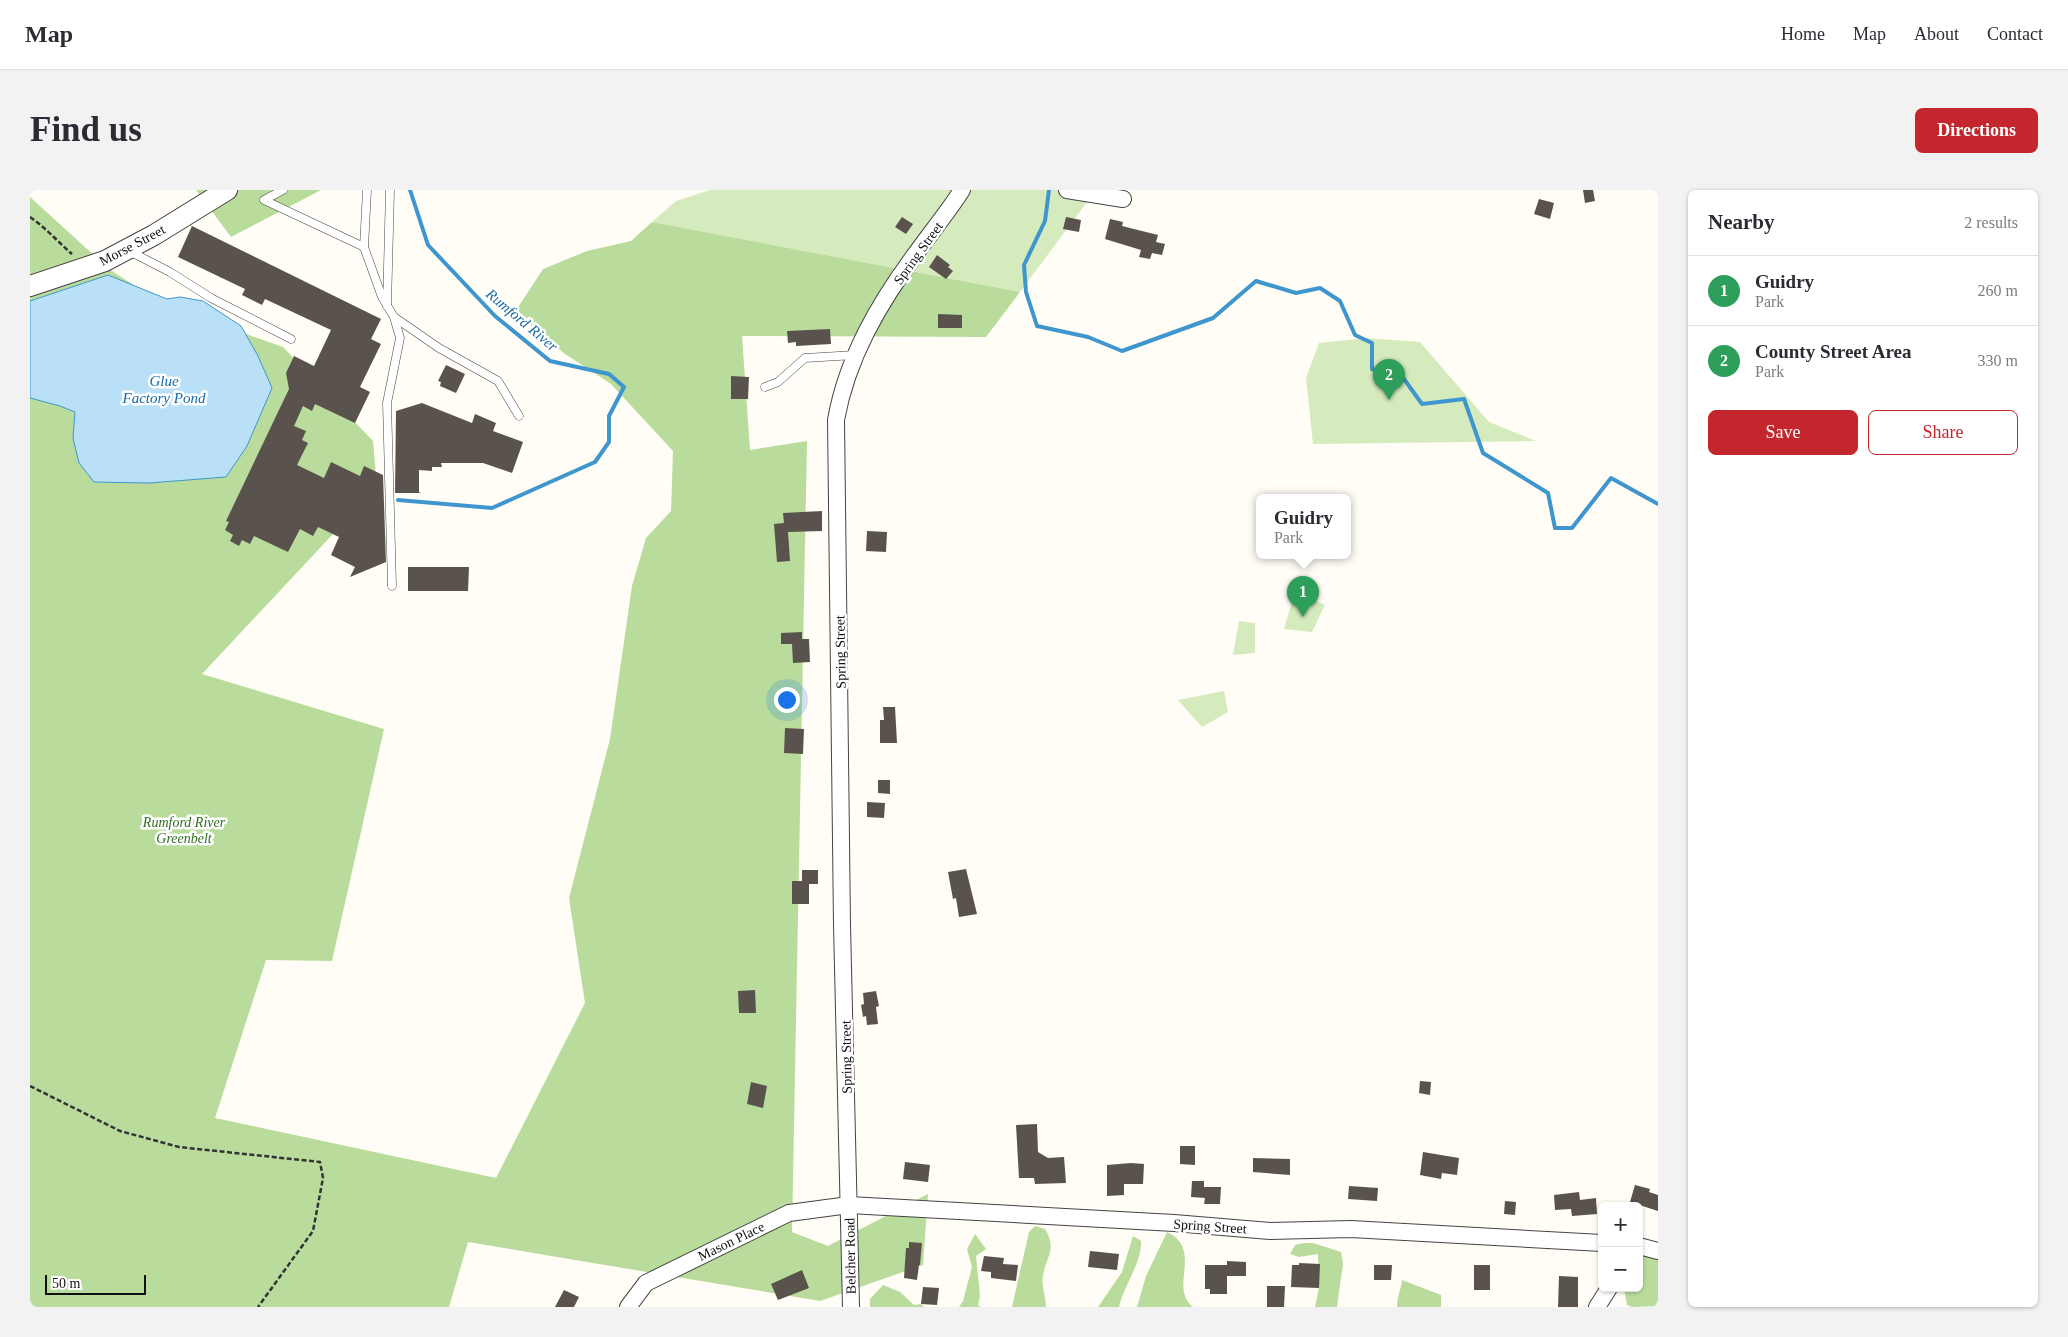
<!DOCTYPE html>
<meta charset="utf-8">
<style>
body{margin:0;font-family:"Times New Roman",serif;background:#f2f2f3;color:#2b2b33}
.controls{position:absolute;right:15px;bottom:15px;display:grid;overflow:hidden;border-radius:8px;box-shadow:0 1px 4px #0004}
.controls button{width:45px;height:45px;display:grid;place-items:center;padding:0;border:0;border-bottom:1px solid #e1e1e2;background:#fff;color:#2b2b33;font:25px sans-serif}
.scale{position:absolute;left:15px;bottom:12px;width:101px;box-sizing:border-box;padding-left:5px;border:2px solid #111;border-top:0;font-size:14px;line-height:18px;white-space:nowrap;color:#111;-webkit-text-stroke:4px #fff;paint-order:stroke}
.you{position:absolute;left:756px;top:509px;width:18px;height:18px;margin:-12px;border:4px solid #fff;border-radius:50%;background:#1a73e8;box-shadow:0 0 0 8px #1a73e833}
.badge{display:grid;place-items:center;width:32px;height:32px;border-radius:50%;background:#c4262e;color:#fff;font-size:16px;font-weight:700}
.pin{position:absolute;translate:-50% -41px;filter:drop-shadow(0 1px 2px #0008)}
.pin::after{content:'';position:absolute;top:26px;width:18px;height:15px;background:inherit;clip-path:polygon(0 0,100% 0,50% 100%)}
.popup{position:absolute;left:1226px;top:304px;width:95px;height:65px;box-sizing:border-box;display:grid;place-content:center;border-radius:8px;background:#fff;filter:drop-shadow(0 1px 4px #0005);font-size:16px;white-space:nowrap;color:#7c7c81}
.popup b{font-size:19px;color:#2b2b33}
.popup::after{content:'';position:absolute;left:50%;top:100%;margin-left:-10px;border:10px solid transparent;border-top-color:#fff}
.list{margin:0;padding:0;list-style:none}
h2{display:flex;justify-content:space-between;align-items:center;height:65px;margin:0;padding:0 20px;font-size:21px}
h2 small{font-size:16px;font-weight:400;color:#7c7c81}
.list li{display:grid;grid-template-columns:32px 1fr auto;gap:15px;align-items:center;box-sizing:border-box;height:70px;padding:0 20px;border-top:1px solid #e1e1e2}
.list b{display:block;font-size:19px;white-space:nowrap}
.list p{margin:0;font-size:16px;white-space:nowrap;color:#7c7c81}
.list em{font-size:16px;font-style:normal;color:#7c7c81}
.actions{display:flex;gap:10px;padding:15px 20px}
.actions a{flex:1;padding:11px 0;border:1px solid #c4262e;border-radius:8px;text-align:center;font-size:18px;color:#c4262e}
.actions .main{background:#c4262e;color:#fff}
.map{position:relative;flex:none;width:1628px;height:1117px;overflow:hidden;border-radius:8px}
header{display:flex;align-items:center;gap:30px;box-sizing:border-box;height:70px;padding:0 25px;background:#fff;border-bottom:1px solid #e1e1e2}
header strong{font-size:24px}
nav{display:flex;gap:28px;margin-inline-start:auto;font-size:18px}
.intro{display:flex;align-items:center;justify-content:space-between;box-sizing:border-box;height:120px;padding:0 30px}
h1{margin:0;font-size:35px}
.button{padding:12px 22px;border-radius:8px;background:#c4262e;color:#fff;font-size:18px;font-weight:700}
main{display:flex;gap:30px;padding:0 30px}
aside{flex:1;background:#fff;border-radius:8px;box-shadow:0 1px 4px #0004}
.map>svg:first-child{display:block}
.green{fill:#d5ebbd}
.forest{fill:#b9dc9c}
.water{fill:#b9e0f7;stroke:#3f96cf}
.lines{fill:none;stroke-linecap:round;stroke-linejoin:round}
.stream{stroke:#3f96cf;stroke-width:4}
.building{fill:#5a524d}
.service-casing{stroke:#444;stroke-width:9}
.minor-casing{stroke:#444;stroke-width:18}
.tertiary-casing{stroke:#444;stroke-width:22}
.path{stroke:#333;stroke-width:2.5;stroke-dasharray:5 2.5;stroke-linecap:butt}
.service{stroke:#fff;stroke-width:8}
.minor{stroke:#fff;stroke-width:16}
.tertiary{stroke:#fff;stroke-width:20}
.labels{text-anchor:middle;stroke-width:5;stroke-linejoin:round;paint-order:stroke}
.street-label{font-size:14px;fill:#111;stroke:#fff}
.park-label{font-size:14px;font-style:italic;fill:#2f6b1f;stroke:#fff}
.water-label{font-size:15px;font-style:italic;fill:#1768a6;stroke:#fff}
</style>
<header>
<strong>Map</strong>
<nav><a>Home</a><a>Map</a><a>About</a><a>Contact</a></nav>
</header>
<div class="intro"><h1>Find us</h1><a class="button">Directions</a></div>
<main>
<div class="map">
<svg width="1628" height="1117" viewBox="0 0 1628 1117">
<rect width="100%" height="100%" fill="#fffdf5"/>
<g class="green">
<path d="M680,0H1061L1060,8L990,102L622,32L646,11Z"/>
<path d="M1335,148L1390,152L1459,232L1506,251L1283,254L1276,188L1289,153Z"/>
<path d="M1265,401L1295,415L1282,442L1254,439Z"/>
<path d="M1209,431L1225,433V463L1203,465Z"/>
<path d="M1194,501L1198,522L1172,537L1148,510Z"/>
</g>
<g class="forest">
<path d="M166,0H291L201,47Z"/>
<path d="M0,7L79,79L142,120L191,135L253,157L343,251L347,297L172,484L354,539L302,771L236,770L185,928L466,988L555,813L539,708L580,549L602,396L616,348L641,321L643,261L581,194L535,164L485,122L513,79L557,61L601,51L622,32L990,102L956,147L712,146L720,260L777,251L762,1042L798,1056L898,1004L893,1075L790,1111L438,1052L419,1117H0Z"/>
<path d="M1005,1036L1015,1039C1027,1059 1017,1065 1013,1085C1011,1096 1016,1106 1016,1117H982L999,1042Z"/>
<path d="M1137,1042C1174,1060 1138,1097 1163,1117H1107L1116,1086Z"/>
<path d="M945,1044L956,1059L946,1066L950,1106L948,1115L951,1117H929L933,1111L942,1077L937,1059Z"/>
<path d="M1103,1046L1111,1051C1112,1073 1094,1095 1089,1117H1068L1092,1082Z"/>
<path d="M1274,1053H1283L1311,1062L1313,1074L1307,1117H1285L1289,1098L1288,1064L1269,1067L1260,1064L1265,1055Z"/>
<path d="M1611,1065H1621L1628,1070V1116L1602,1117L1597,1115L1594,1098H1609V1066Z"/>
<path d="M1372,1090L1411,1105V1117H1367C1367,1107 1371,1100 1372,1090Z"/>
<path d="M853,1095L870,1102L884,1115L891,1114L894,1117H840V1109Z"/>
</g>
<path class="water" d="M78,85L137,109L150,107L173,111L211,136L228,166L242,198L217,256L196,287L119,293L64,292L49,273L43,248L45,222L30,216L0,208V111Z"/>
<g class="lines">
<g class="stream">
<path d="M1019,0L1015,31L994,75L996,102L1007,136L1058,147L1092,161L1183,128L1226,91L1266,103L1290,98L1310,111L1325,145L1342,153V179L1374,189L1392,214L1434,209L1453,263L1518,303L1525,338H1542L1581,288L1628,314"/>
<path d="M368,310L462,318L565,272L579,252V226L594,197L579,184L520,171L465,126L398,55L380,0"/>
</g>
</g>
<g class="building">
<path d="M1553,0H1563L1565,11L1555,13Z"/>
<path d="M1509,9L1524,13L1520,29L1504,24Z"/>
<path d="M872,27L883,34L876,44L865,37Z"/>
<path d="M1036,27L1051,30L1049,42L1033,39Z"/>
<path d="M1080,29L1093,32L1092,36L1128,45L1126,52L1135,54L1132,65L1122,63L1120,69L1109,67L1111,60L1075,49Z"/>
<path d="M162,36L351,129L341,149L351,154L330,197L340,202L325,233L285,214L282,221L273,216L264,236L276,241L272,250L278,253L267,275L294,288L301,272L330,286L334,276L353,285L356,372L320,387L325,377L301,365L309,347L288,337L283,346L270,339L258,362L224,346L220,354L212,350L209,356L200,351L203,345L195,340L199,332L196,331L259,199L256,183L264,166L284,176L301,140L235,109L232,115L212,105L215,99L148,67Z"/>
<path d="M907,65L920,75L918,77L923,81L916,89L899,77Z"/>
<path d="M908,124L932,125V138H908Z"/>
<path d="M800,139L801,154L766,156V152L758,153L757,141Z"/>
<path d="M416,175L435,184L426,203L410,196L411,192L408,191Z"/>
<path d="M701,186L719,187L718,209H701Z"/>
<path d="M392,213L442,233L445,224L466,233L463,241L493,252L482,283L453,273H411L412,277H402V281L389,280V302L391,303H365L366,221Z"/>
<path d="M792,321V341L758,342L760,371L747,372L744,334L754,333L753,323Z"/>
<path d="M837,341L857,342L856,362L836,361Z"/>
<path d="M378,377H439L438,401H378Z"/>
<path d="M772,442V449H779L780,472L763,473L762,454H751V443Z"/>
<path d="M853,517H865L867,553H850V530H854Z"/>
<path d="M755,538L774,539L773,564L754,563Z"/>
<path d="M848,590H860V604L848,603Z"/>
<path d="M837,612L855,613L854,628L837,627Z"/>
<path d="M936,679L947,724L929,727L926,708L923,709L918,682Z"/>
<path d="M772,680H788V694H779V714H762V691H772Z"/>
<path d="M725,800L726,823H709L708,801Z"/>
<path d="M846,801L849,816L846,817L848,834L837,835L836,826L833,827L831,815L834,814L833,803Z"/>
<path d="M1390,891L1401,892L1400,905L1389,903Z"/>
<path d="M721,892L737,896L733,918L717,914Z"/>
<path d="M1007,934L1008,962L1018,968L1034,967L1036,993L1005,994L1004,988H989L986,935Z"/>
<path d="M1150,956H1165V975L1150,974Z"/>
<path d="M1393,962L1429,968L1427,985L1412,983L1411,989L1390,985Z"/>
<path d="M1223,968L1260,969V985L1223,982Z"/>
<path d="M875,972L900,975L898,992L873,989Z"/>
<path d="M1101,973L1114,974L1113,994H1094V1005L1077,1006V975Z"/>
<path d="M1162,991H1174V997H1191L1190,1014H1174L1175,1008L1161,1007Z"/>
<path d="M1605,995L1620,999L1619,1002L1628,1005V1021L1600,1012Z"/>
<path d="M1319,996L1348,998L1347,1011L1318,1009Z"/>
<path d="M1549,1002L1550,1010L1566,1008L1567,1024L1542,1026L1541,1019L1525,1020L1524,1005Z"/>
<path d="M1475,1011L1486,1012L1485,1025L1474,1024Z"/>
<path d="M879,1052L892,1053L890,1075H889L887,1090L874,1088L876,1058H879Z"/>
<path d="M1060,1061L1089,1064L1087,1080L1058,1077Z"/>
<path d="M954,1066L974,1068L973,1074L988,1075L986,1091L961,1088V1082L951,1081Z"/>
<path d="M1197,1071L1216,1072V1086H1197V1104H1180V1099H1175V1075H1197Z"/>
<path d="M1269,1073L1290,1074L1289,1098L1261,1097L1262,1075H1269Z"/>
<path d="M1344,1075H1362L1361,1090H1344Z"/>
<rect x="1444" y="1075" width="16" height="25"/>
<path d="M772,1080L779,1098L748,1110L741,1094Z"/>
<path d="M1529,1086L1548,1087V1117H1528Z"/>
<path d="M1237,1096H1255L1254,1117H1237Z"/>
<path d="M893,1097L909,1098L907,1115L891,1114Z"/>
<path d="M534,1100L549,1107L544,1117H525Z"/>
</g>
<g class="lines">
<defs>
<g id="service">
<path d="M253,0L234,10L334,57"/>
<path d="M337,0L334,57L352,107L364,127L370,148L357,213L362,396"/>
<path d="M99,61L140,82L181,108L261,149"/>
<path d="M357,116L360,0"/>
<path d="M364,127L409,158L468,191L489,226"/>
<path d="M735,197L748,192L775,168L825,165"/>
</g>
<g id="minor">
<path d="M1037,0L1093,9"/>
<path d="M1609,1056L1628,1061"/>
<path d="M598,1117L616,1093L759,1023L819,1015L1144,1033L1240,1041L1321,1039L1572,1053"/>
<path d="M821,1117L812,735L806,230C817,168 849,113 887,62C902,41 918,22 932,0"/>
<path d="M1567,1117L1579,1098"/>
</g>
<path id="tertiary" d="M0,96L75,71L124,45L197,0"/>
</defs>
<use href="#service" class="service-casing"/>
<use href="#minor" class="minor-casing"/>
<use href="#tertiary" class="tertiary-casing"/>
<g class="path">
<path d="M0,27C16,38 28,52 42,64"/>
<path d="M0,896L90,941L149,957L290,972L293,988L283,1041L228,1117"/>
</g>
<use href="#service" class="service"/>
<use href="#minor" class="minor"/>
<use href="#tertiary" class="tertiary"/>
</g>
<g class="labels">
<g class="street-label">
<text transform="translate(102 55) rotate(-28)" y="5">Morse Street</text>
<text transform="translate(888 63) rotate(-54)" y="5">Spring Street</text>
<text transform="translate(810 462) rotate(-91)" y="5">Spring Street</text>
<text transform="translate(816 867) rotate(-91)" y="5">Spring Street</text>
<text transform="translate(1180 1036) rotate(4)" y="5">Spring Street</text>
<text transform="translate(701 1051) rotate(-26)" y="5">Mason Place</text>
<text transform="translate(820 1066) rotate(-91)" y="5">Belcher Road</text>
</g>
<g class="park-label">
<text x="154" y="637">Rumford River<tspan x="154" dy="16">Greenbelt</tspan></text>
</g>
<g class="water-label">
<text transform="translate(492 130) rotate(40)" y="5">Rumford River</text>
<text x="134" y="196">Glue<tspan x="134" dy="17">Factory Pond</tspan></text>
</g>
</g>
</svg>
<div class="controls">
<button>+</button>
<button>−</button>
</div>
<div class="scale">50 m</div>
<div class="you"></div>
<div class="pin badge" style="left:1273px;top:427px;background:#2e9e5b">1</div>
<div class="popup"><b>Guidry</b>Park</div>
<div class="pin badge" style="left:1359px;top:210px;background:#2e9e5b">2</div>
</div>
<aside>
<h2>Nearby<small>2 results</small></h2>
<ul class="list">
<li><span class="badge" style="background:#2e9e5b">1</span><div><b>Guidry</b><p>Park</p></div><em>260 m</em></li>
<li><span class="badge" style="background:#2e9e5b">2</span><div><b>County Street Area</b><p>Park</p></div><em>330 m</em></li>
</ul>
<div class="actions"><a class="main">Save</a><a>Share</a></div>
</aside>
</main>
